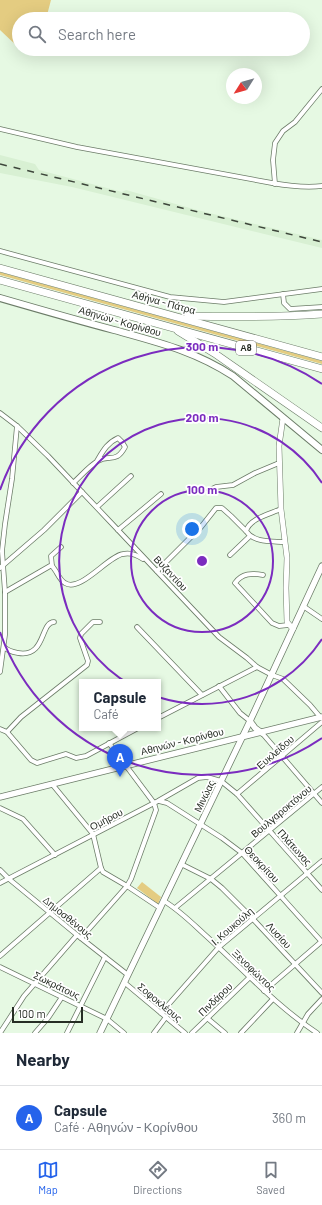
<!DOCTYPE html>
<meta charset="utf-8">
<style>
body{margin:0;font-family:Barlow,sans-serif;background:#f2f2f3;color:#1f2937}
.compass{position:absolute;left:226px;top:68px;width:36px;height:36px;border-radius:50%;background:#fff;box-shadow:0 4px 16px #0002;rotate:233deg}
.scale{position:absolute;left:12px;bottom:10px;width:71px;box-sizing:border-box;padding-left:4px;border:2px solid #262d24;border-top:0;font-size:11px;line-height:14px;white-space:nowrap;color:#262d24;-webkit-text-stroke:3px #fff;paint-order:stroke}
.you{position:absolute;left:192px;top:529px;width:14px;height:14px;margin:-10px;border:3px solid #fff;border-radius:50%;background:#1a73e8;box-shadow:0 0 0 6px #1a73e833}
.badge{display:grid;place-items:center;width:26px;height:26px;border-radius:50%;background:#2563eb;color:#fff;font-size:13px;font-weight:700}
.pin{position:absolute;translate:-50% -33px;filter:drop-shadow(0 1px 2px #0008)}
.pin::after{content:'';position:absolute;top:21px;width:14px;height:12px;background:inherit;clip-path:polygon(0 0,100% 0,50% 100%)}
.popup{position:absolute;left:79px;top:679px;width:82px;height:52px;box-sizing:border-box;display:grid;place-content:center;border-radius:0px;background:#fff;filter:drop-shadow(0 1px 3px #0005);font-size:13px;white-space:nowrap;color:#747a83}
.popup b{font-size:15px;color:#1f2937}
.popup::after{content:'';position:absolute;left:50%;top:100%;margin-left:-8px;border:8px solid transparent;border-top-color:#fff}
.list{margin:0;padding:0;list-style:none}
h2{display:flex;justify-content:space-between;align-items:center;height:52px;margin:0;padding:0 16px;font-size:17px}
h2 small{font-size:13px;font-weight:400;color:#747a83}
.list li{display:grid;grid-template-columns:26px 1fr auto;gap:12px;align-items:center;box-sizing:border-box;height:64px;padding:0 16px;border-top:1px solid #e0e1e3}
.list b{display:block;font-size:15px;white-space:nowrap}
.list p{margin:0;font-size:13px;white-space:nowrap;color:#747a83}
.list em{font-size:13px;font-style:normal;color:#747a83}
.icon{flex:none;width:22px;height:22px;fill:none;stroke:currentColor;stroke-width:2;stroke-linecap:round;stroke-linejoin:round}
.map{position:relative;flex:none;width:322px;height:1033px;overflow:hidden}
.search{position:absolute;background:#fff;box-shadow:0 4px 16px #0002;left:12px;right:12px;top:12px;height:44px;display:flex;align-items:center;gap:10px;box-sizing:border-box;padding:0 14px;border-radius:22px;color:#747a83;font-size:15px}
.sheet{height:116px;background:#fff}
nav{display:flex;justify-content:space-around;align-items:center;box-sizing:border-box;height:56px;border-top:1px solid #e0e1e3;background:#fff;font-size:11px;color:#747a83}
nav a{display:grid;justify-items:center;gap:2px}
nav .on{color:#2563eb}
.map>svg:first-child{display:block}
.built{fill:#d8f0d3}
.green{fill:#e4cc81}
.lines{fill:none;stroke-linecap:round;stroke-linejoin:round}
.minor-casing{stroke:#6c7c68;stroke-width:5.5}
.tertiary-casing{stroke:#6c7c68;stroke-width:6}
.secondary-casing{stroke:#6c7c68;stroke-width:7}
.primary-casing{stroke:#6c7c68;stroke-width:8}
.motorway-casing{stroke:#6c7c68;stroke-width:8}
.minor{stroke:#fff;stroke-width:4}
.tertiary{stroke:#fff;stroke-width:5}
.secondary{stroke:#fff;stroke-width:5.5}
.primary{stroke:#fff;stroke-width:6}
.motorway{stroke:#fff;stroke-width:7}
.rail{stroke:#3d463b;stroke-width:1.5;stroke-dasharray:7 7;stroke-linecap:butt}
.ring{fill:none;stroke:#7b2cbf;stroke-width:2}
.labels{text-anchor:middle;stroke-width:3.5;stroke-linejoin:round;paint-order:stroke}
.shield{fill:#fff;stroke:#676c66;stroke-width:1}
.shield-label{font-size:9px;font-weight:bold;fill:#262d24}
.street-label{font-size:10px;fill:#262d24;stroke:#fff}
.centre{fill:#7b2cbf;stroke:#fff;stroke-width:2}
.ring-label{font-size:12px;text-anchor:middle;font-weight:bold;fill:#7b2cbf;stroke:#fff;stroke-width:3.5;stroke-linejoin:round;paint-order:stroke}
</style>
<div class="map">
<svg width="322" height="1033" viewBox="0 0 322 1033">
<rect width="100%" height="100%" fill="#e6f9e3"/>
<path class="built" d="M0,155L35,164L39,170L122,192L126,190L197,210L322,240V248L72,187L0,173Z"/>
<g class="green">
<path d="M0,0H51L46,19H19V48L0,30Z"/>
<path d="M0,272L322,361V364L0,275Z"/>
<path d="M142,882L161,897L158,904L137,888Z"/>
</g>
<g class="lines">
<defs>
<g id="minor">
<path d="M0,129L77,147L272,183C289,186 305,188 322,186"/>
<path d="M275,184L273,160L275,143L283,131L295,122L322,89"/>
<path d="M0,251L170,297L224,302L322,289"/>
<path d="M283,294L284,303L290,309L322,307"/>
<path d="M0,413L17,426L12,479L5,524L2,551L5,592V635L0,672"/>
<path d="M17,426L48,456L118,530L219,637L247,658L257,667L272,675L283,679L310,705L321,718"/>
<path d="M73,483C81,476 89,466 98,461C109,454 116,464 125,447L122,442L118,438C107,443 103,451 97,461"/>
<path d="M212,489L216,487L233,485L255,473L279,463"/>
<path d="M97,507L131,476"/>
<path d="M281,509C270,514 250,518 246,531C254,543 272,541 284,542"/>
<path d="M118,530L161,494"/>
<path d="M230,555L250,536"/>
<path d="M52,566L51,556L61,547"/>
<path d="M0,568L44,530L82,492"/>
<path d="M157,571L201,527L216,508H222L231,516L246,531"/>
<path d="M263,575C252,573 242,573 235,583L272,623L279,626L288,625"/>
<path d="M5,592L50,566H52C57,571 59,580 65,583C80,593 108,556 123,554C131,552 137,555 143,559"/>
<path d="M303,606L322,619"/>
<path d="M137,627L202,695"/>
<path d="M4,647C8,651 12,652 18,653C46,658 40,622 54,622"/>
<path d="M219,686L240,713L250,721"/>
<path d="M158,718L257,667"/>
<path d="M0,729L7,732L31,760L37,763L66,754L76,758L86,756L138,728"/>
<path d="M7,732L21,717L87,665L88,661L80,638L81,634L93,622H100"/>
<path d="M262,733L322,803"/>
<path d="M52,784L93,834L101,868L103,872L127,886L160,908"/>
<path d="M237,794L322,722"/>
<path d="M159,801L167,803L222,838L242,853L321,941"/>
<path d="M0,808L23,819L55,855"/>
<path d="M181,864L211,879L222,888L252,918L322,993"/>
<path d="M0,870L9,879L77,935L128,975"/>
<path d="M0,883L158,801L198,778L207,777L221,781L237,794L322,890"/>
<path d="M164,901C179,910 191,922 204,934C241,967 275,1005 317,1033"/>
<path d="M175,908L322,787"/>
<path d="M81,938L127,886L131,879L156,810L154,803L109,743"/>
<path d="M0,956L101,868"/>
<path d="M0,967L107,1019L124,1033"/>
<path d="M125,983L185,1033"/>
<path d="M264,991L322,941"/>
<path d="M161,1013L219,947L322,861"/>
<path d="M207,1018L225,1033"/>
<path d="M0,1033L24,996L77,935"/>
<path d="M35,1033L48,1018L62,997"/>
<path d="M67,1033L105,957"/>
<path d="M154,1033L166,1017"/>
<path d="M192,1033L250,977"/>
<path d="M241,1033L273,999"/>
<path d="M297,1033L308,1014L322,999"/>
</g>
<path id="tertiary" d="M283,418L279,446L281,509L287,558L286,588L287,622L293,629"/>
<g id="secondary">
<path d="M250,721L255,728L262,733"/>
<path d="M0,797L322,717"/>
<path d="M100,1033L250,721L322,566"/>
</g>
<path id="primary" d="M0,298C38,309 76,320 114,330C157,342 195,351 233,376L322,450"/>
<g id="motorway">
<path d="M0,268L322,357"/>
<path d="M0,280L322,369"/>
<path d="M188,316C233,317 277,317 322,314"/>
<path d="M178,331L214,353L322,428"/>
</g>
</defs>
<use href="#minor" class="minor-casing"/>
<use href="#tertiary" class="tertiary-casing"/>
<use href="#secondary" class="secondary-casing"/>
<use href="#primary" class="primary-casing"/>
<use href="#motorway" class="motorway-casing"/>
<use href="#minor" class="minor"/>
<use href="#tertiary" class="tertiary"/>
<use href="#secondary" class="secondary"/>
<use href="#primary" class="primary"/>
<use href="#motorway" class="motorway"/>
<path class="rail" d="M0,164L322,242"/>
</g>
<g class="ring">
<circle cx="202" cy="561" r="71"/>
<path d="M322 639A143 143 0 1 1 322 483"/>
<path d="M322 738A214 214 0 0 1 0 632M0 490A214 214 0 0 1 322 384"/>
</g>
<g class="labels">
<rect class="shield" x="236" y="341" width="20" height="14" rx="3"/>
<g class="shield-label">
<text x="246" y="351">Α8</text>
</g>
<g class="street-label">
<text transform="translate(164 302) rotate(15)" y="4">Αθήνα - Πάτρα</text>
<text transform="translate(120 321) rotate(16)" y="4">Αθηνών - Κορίνθου</text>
<text transform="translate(171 573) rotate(47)" y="4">Βυζαντίου</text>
<text transform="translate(182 741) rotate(-14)" y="4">Αθηνών - Κορίνθου</text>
<text transform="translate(275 752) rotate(-41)" y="4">Ευκλείδου</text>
<text transform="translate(204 796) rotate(-64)" y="4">Μινώας</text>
<text transform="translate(281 811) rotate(-40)" y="4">Βουλγαροκτόνου</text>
<text transform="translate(106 819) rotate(-27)" y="4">Ομήρου</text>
<text transform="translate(295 847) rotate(48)" y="4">Πλάτωνος</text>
<text transform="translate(262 864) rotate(47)" y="4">Θεοκρίτου</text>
<text transform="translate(68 917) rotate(39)" y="4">Δημοσθένους</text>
<text transform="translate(232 926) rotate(-41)" y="4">Ι. Κουκούλη</text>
<text transform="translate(279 935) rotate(48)" y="4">Λυσίου</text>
<text transform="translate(254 970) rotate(44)" y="4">Ξενοφώντος</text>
<text transform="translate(57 985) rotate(26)" y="4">Σωκράτους</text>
<text transform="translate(215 999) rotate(-44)" y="4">Πινδάρου</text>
<text transform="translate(160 1002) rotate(40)" y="4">Σοφοκλέους</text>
</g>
</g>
<circle cx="202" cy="561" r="6" class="centre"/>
<g class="ring-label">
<text x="202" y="351">300 m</text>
<text x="202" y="422">200 m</text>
<text x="202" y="494">100 m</text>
</g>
</svg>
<svg class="compass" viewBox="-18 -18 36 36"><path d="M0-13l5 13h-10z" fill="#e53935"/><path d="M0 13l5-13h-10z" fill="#747a83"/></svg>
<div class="scale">100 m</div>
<div class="you"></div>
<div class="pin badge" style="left:120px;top:777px">A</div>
<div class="popup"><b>Capsule</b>Café</div>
<div class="search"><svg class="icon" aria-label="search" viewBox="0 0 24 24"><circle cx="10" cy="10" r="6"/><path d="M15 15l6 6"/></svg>Search here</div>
</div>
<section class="sheet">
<h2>Nearby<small></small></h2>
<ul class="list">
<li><span class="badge">A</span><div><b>Capsule</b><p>Café · Αθηνών - Κορίνθου</p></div><em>360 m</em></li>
</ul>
</section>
<nav>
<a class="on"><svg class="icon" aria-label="map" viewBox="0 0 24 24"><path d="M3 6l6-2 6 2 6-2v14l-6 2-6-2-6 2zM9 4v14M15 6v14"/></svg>Map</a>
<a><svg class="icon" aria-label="directions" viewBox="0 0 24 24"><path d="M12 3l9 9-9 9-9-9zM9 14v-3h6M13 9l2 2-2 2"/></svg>Directions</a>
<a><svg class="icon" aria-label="saved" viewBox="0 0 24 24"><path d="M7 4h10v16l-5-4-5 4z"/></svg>Saved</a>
</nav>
